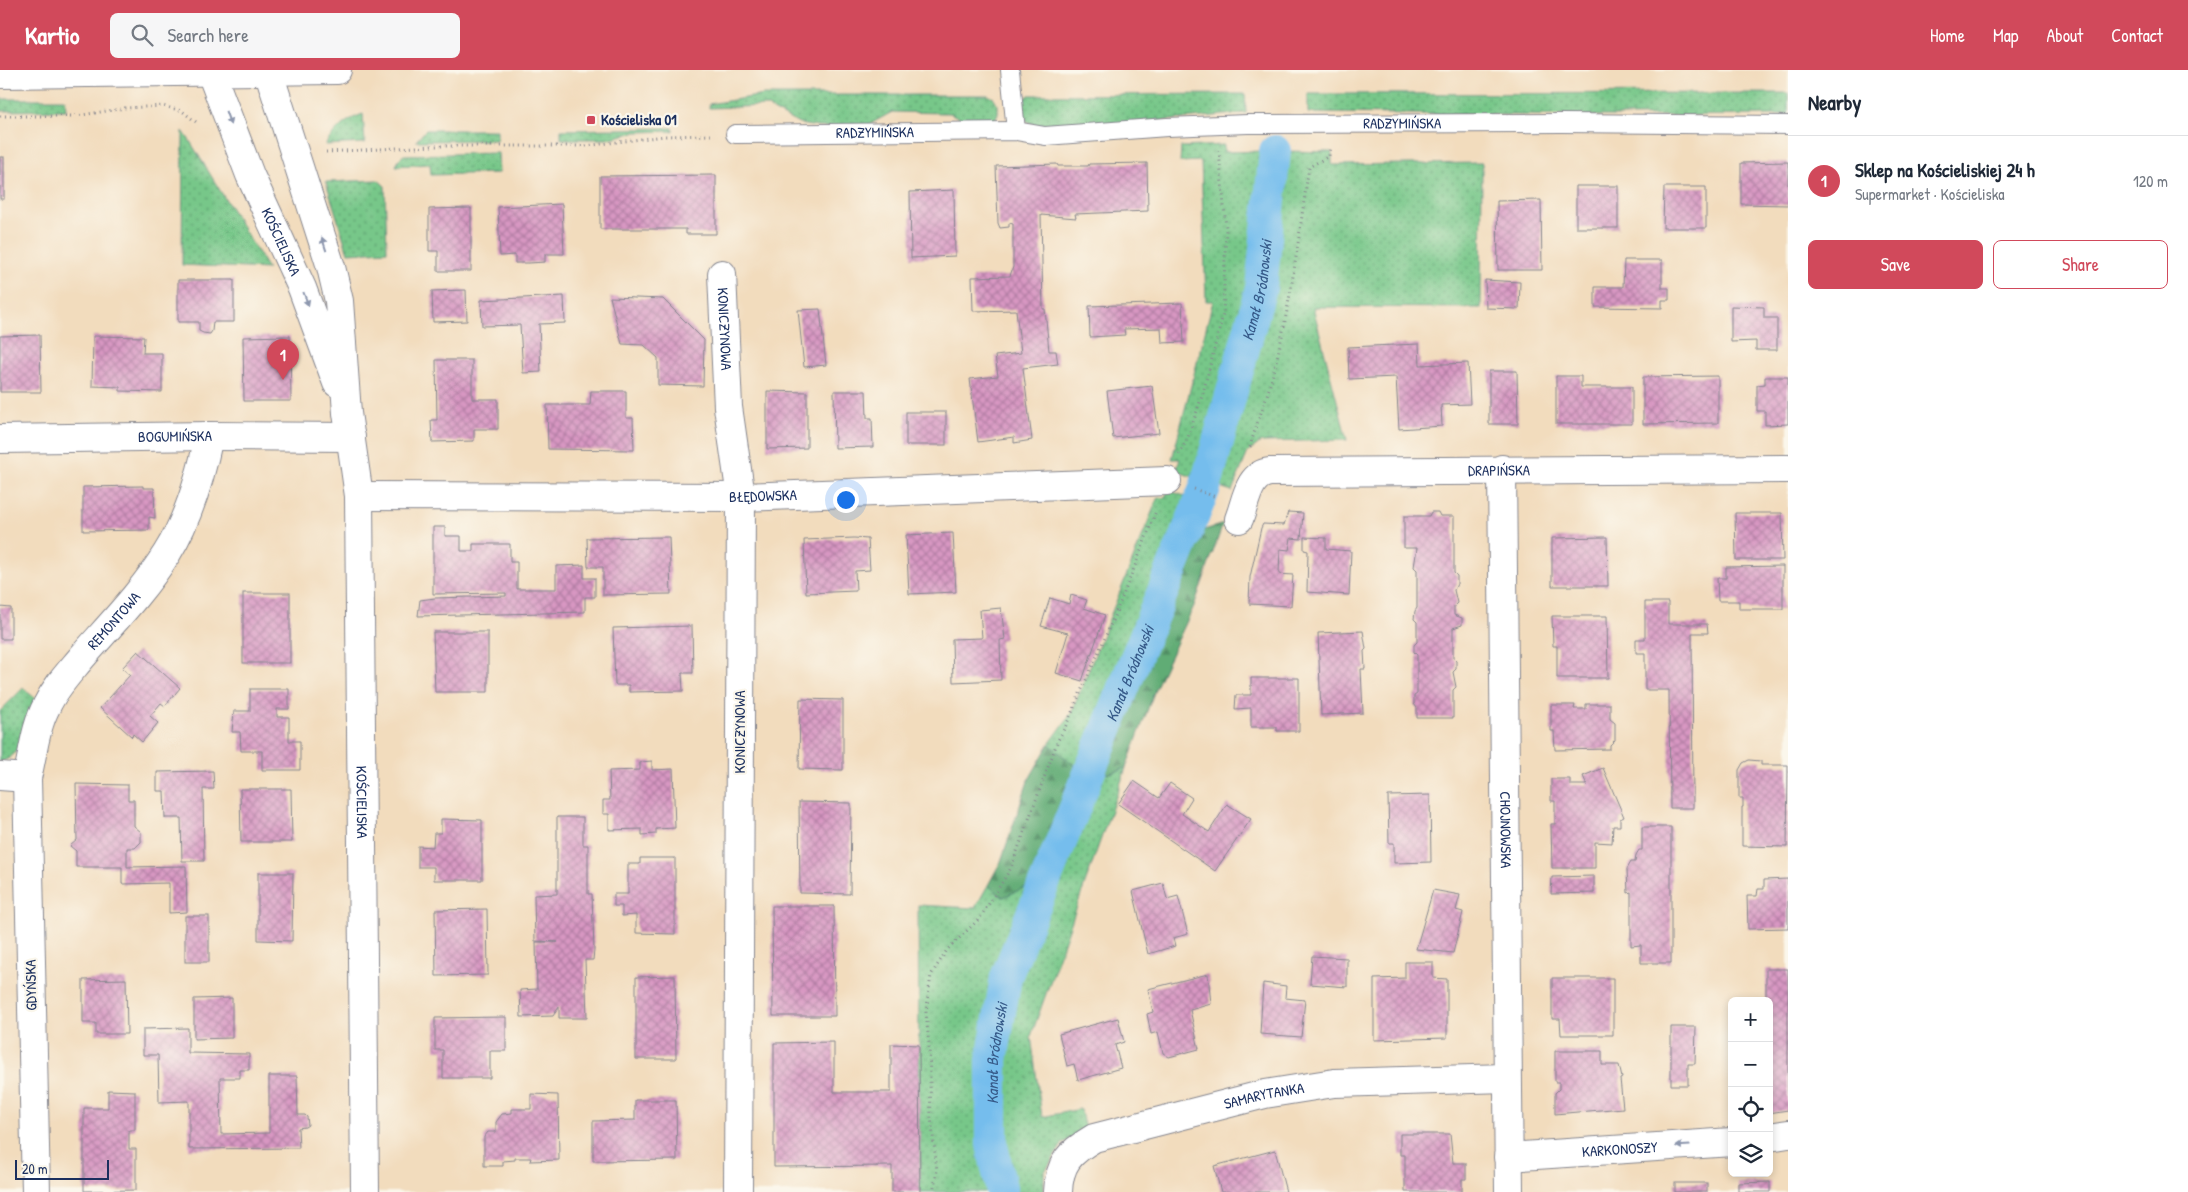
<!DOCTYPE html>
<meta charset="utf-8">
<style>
body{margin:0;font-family:"Patrick Hand",sans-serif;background:#f6f6f7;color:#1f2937}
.controls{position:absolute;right:15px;bottom:15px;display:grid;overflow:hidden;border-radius:8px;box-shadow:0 2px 8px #0003}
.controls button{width:45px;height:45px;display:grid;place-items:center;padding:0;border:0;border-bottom:1px solid #e0e1e3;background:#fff;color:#1f2937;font:25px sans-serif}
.scale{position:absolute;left:15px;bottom:12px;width:94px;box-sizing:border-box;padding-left:5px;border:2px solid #1b2f5e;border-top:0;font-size:14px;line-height:18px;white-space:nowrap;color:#1b2f5e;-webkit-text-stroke:4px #fbf7ec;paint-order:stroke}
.you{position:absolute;left:845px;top:429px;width:18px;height:18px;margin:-12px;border:4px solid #fff;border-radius:50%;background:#1a73e8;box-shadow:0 0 0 8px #1a73e833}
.badge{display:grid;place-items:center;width:32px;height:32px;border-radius:50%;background:#d1495b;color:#fff;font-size:16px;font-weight:700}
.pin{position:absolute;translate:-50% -41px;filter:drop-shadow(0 1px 2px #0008)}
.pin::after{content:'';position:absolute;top:26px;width:18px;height:15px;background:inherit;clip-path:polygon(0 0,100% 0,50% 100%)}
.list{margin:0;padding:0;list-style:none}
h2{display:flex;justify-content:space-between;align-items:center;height:65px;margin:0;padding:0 20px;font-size:21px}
h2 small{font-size:16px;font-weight:400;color:#747a83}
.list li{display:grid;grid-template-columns:32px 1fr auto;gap:15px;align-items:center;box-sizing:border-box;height:90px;padding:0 20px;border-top:1px solid #e0e1e3}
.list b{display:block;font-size:19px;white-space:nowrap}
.list p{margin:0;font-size:16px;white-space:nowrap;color:#747a83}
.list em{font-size:16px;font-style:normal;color:#747a83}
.actions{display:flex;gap:10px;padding:15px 20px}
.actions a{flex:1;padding:11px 0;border:1px solid #d1495b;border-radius:8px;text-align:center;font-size:18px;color:#d1495b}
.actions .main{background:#d1495b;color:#fff}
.icon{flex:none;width:28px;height:28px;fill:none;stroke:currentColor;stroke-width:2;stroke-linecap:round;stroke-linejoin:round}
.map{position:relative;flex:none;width:1788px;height:1122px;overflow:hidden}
header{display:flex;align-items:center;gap:30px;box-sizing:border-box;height:70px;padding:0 25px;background:#d1495b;color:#fff}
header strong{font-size:24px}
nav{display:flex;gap:28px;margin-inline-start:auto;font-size:18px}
.search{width:350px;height:45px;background:#f6f6f7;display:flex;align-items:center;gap:12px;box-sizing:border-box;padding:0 18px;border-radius:8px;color:#747a83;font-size:19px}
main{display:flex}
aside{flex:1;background:#fff}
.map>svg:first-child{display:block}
.grass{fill:url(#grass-dots);stroke:#497b74}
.forest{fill:url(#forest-firs);stroke:#3e6e6a}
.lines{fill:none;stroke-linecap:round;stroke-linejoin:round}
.canal{stroke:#74bded;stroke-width:32}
.building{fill:url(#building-cross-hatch)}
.lane-casing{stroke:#86868e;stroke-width:20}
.street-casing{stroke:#86868e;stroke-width:30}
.secondary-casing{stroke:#86868e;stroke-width:30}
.path{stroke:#86868e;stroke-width:3;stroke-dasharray:1 4;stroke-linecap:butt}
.lane{stroke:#fff;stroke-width:18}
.street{stroke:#fff;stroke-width:28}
.secondary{stroke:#fff;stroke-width:28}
.oneway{fill:#8d97ae}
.poi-dot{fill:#d1495b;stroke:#fbf7ec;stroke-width:2}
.labels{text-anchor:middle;stroke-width:4.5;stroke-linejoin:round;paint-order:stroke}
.poi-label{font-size:15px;font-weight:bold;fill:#1b2f5e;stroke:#fbf7ec;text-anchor:start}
.street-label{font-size:15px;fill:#1b2f5e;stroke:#fbf7ec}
.water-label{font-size:16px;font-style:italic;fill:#365a89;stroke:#fbf7ec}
</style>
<header>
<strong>Kartio</strong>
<div class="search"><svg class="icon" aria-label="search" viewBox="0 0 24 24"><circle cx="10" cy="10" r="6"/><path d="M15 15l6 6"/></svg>Search here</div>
<nav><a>Home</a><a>Map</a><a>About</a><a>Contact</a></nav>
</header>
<main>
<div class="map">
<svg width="1788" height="1122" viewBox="0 0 1788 1122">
<defs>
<pattern id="grass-dots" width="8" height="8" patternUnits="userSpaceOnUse" patternTransform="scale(1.25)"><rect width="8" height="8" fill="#77c789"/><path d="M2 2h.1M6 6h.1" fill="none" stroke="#61a273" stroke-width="1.8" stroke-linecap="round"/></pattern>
<pattern id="forest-firs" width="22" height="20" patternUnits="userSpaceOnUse" patternTransform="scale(1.25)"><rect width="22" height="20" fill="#61ac75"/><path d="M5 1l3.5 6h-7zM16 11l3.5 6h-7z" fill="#4f8c63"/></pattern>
<pattern id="building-cross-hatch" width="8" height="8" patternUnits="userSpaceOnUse" patternTransform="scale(1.25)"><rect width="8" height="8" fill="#d897c2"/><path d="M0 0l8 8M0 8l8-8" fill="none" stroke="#ae7ca1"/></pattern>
</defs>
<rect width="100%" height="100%" fill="#fbf7ec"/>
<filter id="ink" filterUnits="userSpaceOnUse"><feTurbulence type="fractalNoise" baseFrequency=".02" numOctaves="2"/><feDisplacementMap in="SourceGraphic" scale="10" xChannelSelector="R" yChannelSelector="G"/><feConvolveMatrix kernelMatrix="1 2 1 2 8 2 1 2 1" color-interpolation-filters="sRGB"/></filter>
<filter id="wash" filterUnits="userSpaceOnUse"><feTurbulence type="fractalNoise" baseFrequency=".0096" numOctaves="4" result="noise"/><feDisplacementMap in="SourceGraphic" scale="20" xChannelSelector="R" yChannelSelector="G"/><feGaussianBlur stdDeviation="1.12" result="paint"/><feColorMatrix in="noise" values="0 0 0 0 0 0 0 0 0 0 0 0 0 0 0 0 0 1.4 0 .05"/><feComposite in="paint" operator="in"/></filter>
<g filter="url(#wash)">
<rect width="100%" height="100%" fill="#f2dcbd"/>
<g class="grass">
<path d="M1788,23V45L1611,46L1308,43V24Z"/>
<path d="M1245,24L1246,43C1187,48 1128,56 1069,56C1056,56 1042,58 1030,53C1021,48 1021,39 1023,30L1029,25Z"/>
<path d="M764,25H988L994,28L998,35V43L995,50L989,55L974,56L950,43L892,42L863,58L817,57L799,54L766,36L709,38V34Z"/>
<path d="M0,29H65L66,40L0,41Z"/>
<path d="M363,44L365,73L325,75C336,59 345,50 363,44Z"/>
<path d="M673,58V61L636,62L607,69H561V60Z"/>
<path d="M426,60H497V70L416,71Z"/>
<path d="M183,61L188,68L268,199L182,195Z"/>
<path d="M1224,75V82L1265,81L1250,222L1219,339L1196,408L1176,401L1180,389H1172L1213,231H1206L1201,91L1180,92L1181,77Z"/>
<path d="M1285,81L1332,82V95L1482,93L1481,238L1313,237L1347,370L1261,372L1248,382L1232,421L1214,415C1227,378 1243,341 1253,303C1273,231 1281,156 1285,81Z"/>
<path d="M498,83L499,103L431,105L430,94L396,96L399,89L404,85Z"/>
<path d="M378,110L385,116L387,181L348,183L326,112Z"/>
<path d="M1168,420L1190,428L1077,698L1049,674L1071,644L1158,427L1165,428Z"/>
<path d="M23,618L37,630C29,652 26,685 0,692V641Z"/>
<path d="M1103,692L1107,704L1126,698L1031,966L1042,1047L1080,1039L1086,1061L1063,1073L1044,1103V1122H1010L1003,1084L1000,1013L1015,915L1067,778Z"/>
<path d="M1034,809L999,894L982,987L980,1046L982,1084L989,1122H920L918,835L975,838L988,815L1003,827L1026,817Z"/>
</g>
<g class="forest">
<path d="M1223,454L1194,536L1156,617L1126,698L1107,704L1103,692L1198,462Z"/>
<path d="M1049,674L1077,698L1034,809L1026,817L1003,827L988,815L1001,791L1028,711Z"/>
</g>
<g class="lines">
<path class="canal" id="s1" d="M1002,1122L992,1075V990L1006,907L1205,418L1261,218L1275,81"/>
</g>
<g id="blocks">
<g class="building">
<rect x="0" y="87" width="4" height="42"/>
<path d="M1788,92V135L1741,134V93Z"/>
<path d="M1147,93L1148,141L1075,144L1076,148L1041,145L1043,239H1045L1049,281H1056L1058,294L1023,298L1032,370L1014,373V367L978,372L970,309L998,306L995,286L1021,283L1016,240L973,241L972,207L1010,206L1013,197V154L1009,153V157L1000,158L998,153L996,96L1057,94L1058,96H1088L1089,94Z"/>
<path d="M716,105V164H686V159H600V106Z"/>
<rect x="1576" y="116" width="42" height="42"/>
<path d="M1664,117H1706V158H1663Z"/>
<path d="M954,120L955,186L911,188L910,122Z"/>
<path d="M1541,130L1542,200H1498L1497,131Z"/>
<path d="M562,134L564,184H545V192L529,193H515V185L500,186L498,137Z"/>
<path d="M471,138V201H438V181H429V139Z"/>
<path d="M1624,190H1662V218H1669V230H1662V238L1595,237V217H1623Z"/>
<path d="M178,210H234V252H213L212,261L210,264L203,263L199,261V252H178Z"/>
<path d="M1485,210L1520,212L1519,239L1486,238Z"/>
<path d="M466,220L467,251L433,252L432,221Z"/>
<path d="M564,226L565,253L539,254L541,302L523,303L520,255L482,256L481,230Z"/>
<path d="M610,227L663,229L704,270L703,316L658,315V288L644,275L622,274Z"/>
<path d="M1182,233L1184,272L1162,273L1161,258L1124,259L1125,265L1090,267L1089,236Z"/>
<path d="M1731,236L1764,237V248H1777V280H1756V271L1731,272Z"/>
<path d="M820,239L826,295L804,297L798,240Z"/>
<path d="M40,265L41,322H0V266Z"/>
<path d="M93,266L144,267L143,283H162V322L120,321V317L92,316Z"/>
<path d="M290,266L291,331H244L243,267Z"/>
<path d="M1419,274L1420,295L1468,293L1470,334L1441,335L1442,356L1399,359L1396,307L1349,309L1348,277Z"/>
<path d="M436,290H472V329H498V359H474V371L432,372L431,350H437Z"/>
<path d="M1489,301H1517L1518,354H1489Z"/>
<path d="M1556,306H1581V317H1632V354H1556Z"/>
<path d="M1718,306V353L1643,354V307Z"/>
<path d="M1765,307H1788V354L1765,355V341H1757V315L1765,314Z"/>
<path d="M1152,316L1159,363L1113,368L1107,321Z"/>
<path d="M591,321H626V348H633L634,380L548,379L547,335H590Z"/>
<path d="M767,321L807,322V378L767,379Z"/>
<path d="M834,321H866L867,348H872L873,377L835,378Z"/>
<rect x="906" y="342" width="40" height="33"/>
<path d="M143,416V418H154L155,448L149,447V460L83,461V417Z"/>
<path d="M1288,442L1303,443L1301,469L1291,468L1289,480L1280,479L1279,504L1293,505L1291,536L1249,534L1250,507L1261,458L1263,454L1284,455Z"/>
<path d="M1431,442H1438L1440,446H1454V503L1457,506V514L1454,520L1457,533L1454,536V545L1462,548V555L1453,558V588L1456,591V599L1453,602L1456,617L1453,620V648H1417V638L1414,634V626L1417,624V585L1414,582V575L1417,572V552L1414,549L1415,541L1417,538V500L1414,497L1417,478H1404V446H1429Z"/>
<path d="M1735,443H1782L1783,490H1736Z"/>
<path d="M433,457H445V466H461V481H473V474H510V492H517V519H556V496L584,495V508H595V527H585V542L418,546L420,530L435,528L506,526V523L433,524Z"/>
<path d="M953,463L956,522L909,524L906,465Z"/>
<path d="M669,467L671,524L603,525V497H588L587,468Z"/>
<path d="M1304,467L1326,468V479L1351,481L1349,525L1307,522L1308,481L1304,480Z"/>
<path d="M1607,467L1608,516H1552V468Z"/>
<path d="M854,468L868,469L870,500L855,501L856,521L806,523L804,470Z"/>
<path d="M1783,496V539H1739V531H1718L1717,508H1726V497Z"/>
<rect x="243" y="523" width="47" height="70"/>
<path d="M1071,525L1087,530L1084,538L1105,545L1082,611L1056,603L1068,563L1041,556L1050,528L1069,534Z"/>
<path d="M1645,532H1668V554H1707L1708,563H1692L1693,738H1670L1669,620H1645V583H1636V569H1645Z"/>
<path d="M0,537L11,538V569H0Z"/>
<path d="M1001,538L1005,569L1000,570L1001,610L953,612L952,569L982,568L980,540Z"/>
<path d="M1552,546H1607L1608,608H1557V576H1553Z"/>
<path d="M692,556L693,603H682L683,621L629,622V615H615L613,558Z"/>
<path d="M1363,561L1366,579L1364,581L1365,599H1361L1363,643L1321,645L1318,563Z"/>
<path d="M433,562H488V622H435Z"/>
<path d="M138,581L180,618L165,636L161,633L150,646L158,653L142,672L133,664L132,667L100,638L130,605L122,598Z"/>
<path d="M1251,608H1299V661H1277V657H1251V638L1235,639L1236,625H1251Z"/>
<path d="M250,619H289V639H277V647H289V671H300V700H262V681H241L240,662H232L234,641H250Z"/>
<path d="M800,629L843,630V700L799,699Z"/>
<path d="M1586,634H1610V649L1615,653V670L1610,675V679L1555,680L1554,661H1551V635H1575L1574,639H1586Z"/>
<path d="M1749,690L1761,691V695H1788L1787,777L1742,776V737H1743V728H1739V700L1743,693Z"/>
<path d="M652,691V700L673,699L675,758L656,759V764L642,765V759L609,760V744H603V730H610L609,701L640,700V692Z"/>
<path d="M1603,698L1624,747L1620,749V756H1613L1612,773L1595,772V798H1552L1551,754H1555V731H1551V709H1570V715H1587L1583,706Z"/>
<path d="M213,701L214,719H203L204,791H182L181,748H165L164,721H157V702Z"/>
<path d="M1134,711L1159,728L1170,713L1192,728L1182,744L1209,762L1227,734L1251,749L1215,801L1118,734Z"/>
<path d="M76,714L128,715V730H134V756L141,762V772L135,778H127V797L186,796L187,842L169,843V813L122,814V797H76V781L70,776L77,770Z"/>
<path d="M240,719H291L292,772H241Z"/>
<path d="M1430,725L1431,792L1394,793V773H1389L1388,726Z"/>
<path d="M799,732L851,733L850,824L800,823Z"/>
<path d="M557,747H583V775H588V824H592L594,880L593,890H585L587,948H559V937L553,946L521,947L520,920L537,919L536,872H558L535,871L534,825L557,824Z"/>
<path d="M441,749L482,750V810H434V797H418V776L433,777L434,763H441Z"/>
<path d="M1642,757H1671V893H1641V875L1631,876V822L1628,823L1627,799L1631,792H1635L1636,785L1639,780H1642Z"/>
<path d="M640,788H675V864L636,863V845L622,846V836H614V824H628V794H640Z"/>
<path d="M258,803H293L292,871L258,870Z"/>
<path d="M1594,806V823L1551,824L1552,807Z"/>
<path d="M1788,809V858L1748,859L1747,826H1757L1758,819H1764V810Z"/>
<path d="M1163,813L1167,829L1178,826L1188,864L1173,868L1175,876L1148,884L1133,821Z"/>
<path d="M1433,820L1460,825L1456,840L1463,842L1453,883L1416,879Z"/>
<path d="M772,836H834L835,946H773Z"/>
<path d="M487,839L488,905L436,906L435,840Z"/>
<rect x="185" y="846" width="24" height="46"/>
<path d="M1312,886L1347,888V917L1310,914Z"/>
<path d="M1405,892H1433V908L1447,909V968L1374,970V909L1405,908Z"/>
<path d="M1766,899H1788V1040L1769,1043V931H1766Z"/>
<path d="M1208,904L1211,934L1190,940L1199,979L1169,987L1163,983L1158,962L1151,964L1147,944L1153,942L1148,919Z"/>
<path d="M675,906L676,989H636V907Z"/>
<path d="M1552,908H1613V965H1561L1560,949H1552Z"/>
<path d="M126,909L127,964H96V953H83V910Z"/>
<path d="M1263,913L1286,916L1285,928L1305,930L1301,967L1260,964Z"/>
<path d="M232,928V968L194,969V929Z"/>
<path d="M506,947V981H490V1008H443V980H435V948Z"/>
<path d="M1118,948L1124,972L1115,975L1121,998L1078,1010L1074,994L1067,996L1059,964Z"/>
<path d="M1671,957H1696L1695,994H1688V1015H1671Z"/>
<path d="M188,958V983L249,984V1000H240V1008H220L221,1064L269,1063V1006H297L298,1045H305L307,1047L308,1055L305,1057L298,1058L299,1078L189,1079V1031L159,1032L158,985H143V959Z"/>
<path d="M834,972V1022H891V974L919,975L920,1122H892V1096L774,1097V973Z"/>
<path d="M1555,981H1602V995H1619L1622,1008L1620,1009L1623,1038L1555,1044V1023L1559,1019V1012H1555Z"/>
<path d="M108,1020L135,1021V1060H129V1079H136V1120L84,1121V1038H108Z"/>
<path d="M531,1024L558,1025L559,1090L530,1091L531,1088H515V1090L503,1091V1096H484V1067L488,1062H496V1052L502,1044L512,1043V1039H531Z"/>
<path d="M635,1030H676L677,1090L593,1091V1051L635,1050Z"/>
<path d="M1400,1064H1450L1453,1093H1466V1109H1462V1122H1405V1085H1400Z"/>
<path d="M1275,1080L1286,1122H1221L1214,1096Z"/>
<path d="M1770,1112V1122H1738V1113Z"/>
<rect x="1675" y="1113" width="32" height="9"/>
</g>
</g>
</g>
<g filter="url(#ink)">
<use href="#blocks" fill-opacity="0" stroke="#86868e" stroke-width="1"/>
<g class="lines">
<defs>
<g id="lane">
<path d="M1010,0L1016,61"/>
<path id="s2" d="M735,64L1016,61L1045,66L1167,57L1248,54L1561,53L1788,55"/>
</g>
<g id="street">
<path id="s3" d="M210,0L250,105L302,218L337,313"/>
<path id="s4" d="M268,0L331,197L339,231L347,343L359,426L365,1122"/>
<path id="s5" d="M722,204L728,337L741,427L738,1122"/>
<path id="s6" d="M0,369L209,366L351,367"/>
<path id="s7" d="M1502,399L1509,1122"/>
<path id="s8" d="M359,426L741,427L1167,411"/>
<path id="s9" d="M1239,449C1246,432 1248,404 1270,402L1788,399"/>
<path d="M0,706L27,708"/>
<path d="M1769,1067L1788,1064"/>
<path id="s10" d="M1508,1087L1732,1072"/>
<path id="s11" d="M36,1122L27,708C33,684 35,657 47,635C56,616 70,602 83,586C112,553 144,520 167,483C189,448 201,406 209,366"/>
<path id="s12" d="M1058,1122C1059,1093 1070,1082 1094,1068L1265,1024L1334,1013L1507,1008"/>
</g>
<path id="secondary" d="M0,4L337,0"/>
</defs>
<use href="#lane" class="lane-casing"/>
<use href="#street" class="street-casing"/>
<use href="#secondary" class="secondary-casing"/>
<g class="path">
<path d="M0,46H76L125,38L163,36L182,41L196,52"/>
<path d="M326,82L433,76H585L665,66L711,65"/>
<path d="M1250,377C1255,358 1262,341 1268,322C1289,251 1298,171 1309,97L1329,86L1330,79"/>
<path d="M1179,384L1187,370L1203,323L1223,245L1226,158L1219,81"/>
<path d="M1194,419L1216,427"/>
<path d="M933,1122L937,1101L931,1047L929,974L926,942L931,905L947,880L980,848L1011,798L1058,670C1070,650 1077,629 1087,608C1112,553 1135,498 1156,441"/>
</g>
<use href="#lane" class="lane"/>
<use href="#street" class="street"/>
<use href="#secondary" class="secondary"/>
</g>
<defs><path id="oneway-solid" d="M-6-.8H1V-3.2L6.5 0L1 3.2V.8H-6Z" transform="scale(1.25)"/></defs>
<g class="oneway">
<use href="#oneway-solid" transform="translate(228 48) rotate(70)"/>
<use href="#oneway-solid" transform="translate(324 174) rotate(-108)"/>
<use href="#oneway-solid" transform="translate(306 229) rotate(69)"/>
<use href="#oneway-solid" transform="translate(1683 1076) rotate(177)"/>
</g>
</g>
<rect class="poi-dot" x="586" y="45" width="10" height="10" rx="2.5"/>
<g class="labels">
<g class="poi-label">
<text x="601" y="55">Kościeliska 01</text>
</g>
<g class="street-label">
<text dy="5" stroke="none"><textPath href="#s2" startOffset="668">RADZYMIŃSKA</textPath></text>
<text dy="5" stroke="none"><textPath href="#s2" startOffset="140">RADZYMIŃSKA</textPath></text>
<text dy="5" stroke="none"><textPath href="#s3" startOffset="186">KOŚCIELISKA</textPath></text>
<text dy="5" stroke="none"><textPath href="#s5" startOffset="55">KONICZYNOWA</textPath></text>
<text dy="5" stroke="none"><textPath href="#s6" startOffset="175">BOGUMIŃSKA</textPath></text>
<text dy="5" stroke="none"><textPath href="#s9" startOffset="289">DRAPIŃSKA</textPath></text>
<text dy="5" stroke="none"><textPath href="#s8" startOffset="404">BŁĘDOWSKA</textPath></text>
<text dy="5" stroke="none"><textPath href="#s11" startOffset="598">REMONTOWA</textPath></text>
<text transform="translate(740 662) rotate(-90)" y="5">KONICZYNOWA</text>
<text dy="5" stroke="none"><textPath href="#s4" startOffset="744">KOŚCIELISKA</textPath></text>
<text dy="5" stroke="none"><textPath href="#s7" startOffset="361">CHOJNOWSKA</textPath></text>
<text transform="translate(31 915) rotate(-91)" y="5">GDYŃSKA</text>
<text dy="5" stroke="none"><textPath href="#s12" startOffset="244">SAMARYTANKA</textPath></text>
<text dy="5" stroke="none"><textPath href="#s10" startOffset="112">KARKONOSZY</textPath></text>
</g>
<g class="water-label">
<text dy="6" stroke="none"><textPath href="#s1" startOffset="950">Kanał Bródnowski</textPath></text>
<text dy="6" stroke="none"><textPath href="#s1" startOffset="545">Kanał Bródnowski</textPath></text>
<text dy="6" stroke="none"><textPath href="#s1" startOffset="140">Kanał Bródnowski</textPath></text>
</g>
</g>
</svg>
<div class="controls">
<button>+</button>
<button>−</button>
<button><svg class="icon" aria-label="locate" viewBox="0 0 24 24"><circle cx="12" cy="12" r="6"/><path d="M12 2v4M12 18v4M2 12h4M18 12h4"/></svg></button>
<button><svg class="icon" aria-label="layers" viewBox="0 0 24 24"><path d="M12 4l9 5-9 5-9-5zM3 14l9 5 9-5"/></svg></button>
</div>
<div class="scale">20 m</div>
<div class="you"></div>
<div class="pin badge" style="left:283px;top:310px">1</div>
</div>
<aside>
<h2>Nearby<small></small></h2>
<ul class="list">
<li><span class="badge">1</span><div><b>Sklep na Kościeliskiej 24 h</b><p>Supermarket · Kościeliska</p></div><em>120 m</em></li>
</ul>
<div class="actions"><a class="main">Save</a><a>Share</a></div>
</aside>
</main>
